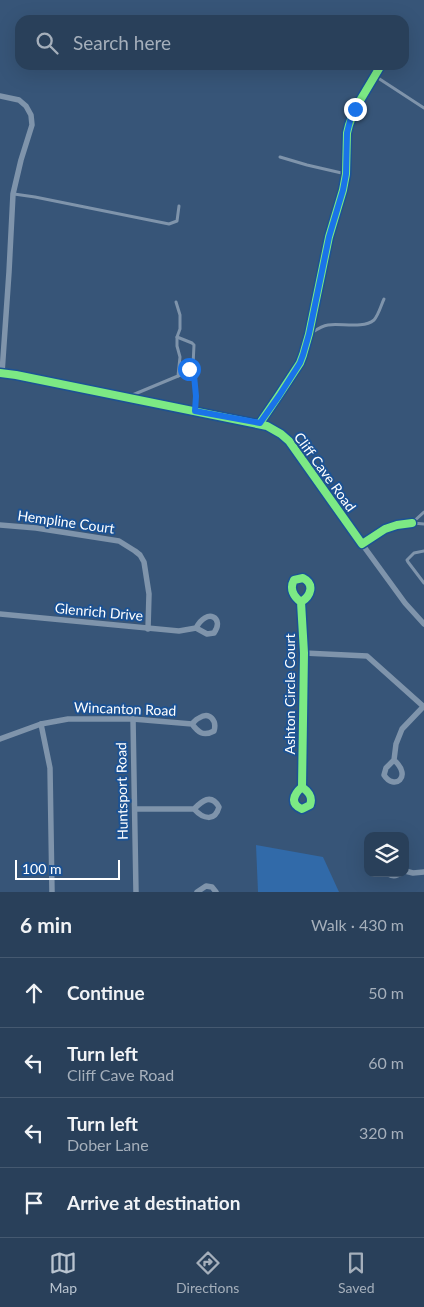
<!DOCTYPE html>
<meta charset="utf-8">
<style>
body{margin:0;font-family:Lato,sans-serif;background:#314760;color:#f1f3f6}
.controls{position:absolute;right:15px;bottom:15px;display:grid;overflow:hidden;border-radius:10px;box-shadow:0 5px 20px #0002}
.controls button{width:45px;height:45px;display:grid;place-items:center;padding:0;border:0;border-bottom:1px solid #455970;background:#29405a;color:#f1f3f6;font:25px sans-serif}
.scale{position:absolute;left:15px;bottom:12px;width:105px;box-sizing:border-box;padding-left:5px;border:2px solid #fff;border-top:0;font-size:14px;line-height:18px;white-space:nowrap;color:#fff;-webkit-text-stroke:4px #1c5293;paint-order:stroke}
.stop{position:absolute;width:15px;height:15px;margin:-11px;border:4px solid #1a73e8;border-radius:50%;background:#fff}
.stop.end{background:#1a73e8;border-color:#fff;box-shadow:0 1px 5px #0008}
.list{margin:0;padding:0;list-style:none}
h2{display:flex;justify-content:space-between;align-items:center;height:65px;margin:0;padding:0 20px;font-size:21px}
h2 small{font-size:16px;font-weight:400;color:#a5afbb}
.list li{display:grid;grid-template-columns:32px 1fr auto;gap:15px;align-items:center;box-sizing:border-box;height:70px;padding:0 20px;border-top:1px solid #455970}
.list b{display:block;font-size:19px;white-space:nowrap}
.list p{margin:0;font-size:16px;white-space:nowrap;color:#a5afbb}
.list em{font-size:16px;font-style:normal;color:#a5afbb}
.icon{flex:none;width:28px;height:28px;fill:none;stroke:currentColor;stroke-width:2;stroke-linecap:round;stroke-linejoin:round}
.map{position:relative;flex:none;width:424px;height:892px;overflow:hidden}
.search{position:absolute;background:#29405a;box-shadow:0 5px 20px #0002;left:15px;right:15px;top:15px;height:55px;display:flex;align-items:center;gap:12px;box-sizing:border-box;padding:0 18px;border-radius:15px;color:#a5afbb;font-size:19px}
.sheet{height:345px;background:#29405a}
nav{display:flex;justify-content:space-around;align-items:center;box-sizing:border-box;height:70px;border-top:1px solid #455970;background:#29405a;font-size:14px;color:#a5afbb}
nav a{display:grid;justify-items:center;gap:2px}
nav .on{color:#b9c4d0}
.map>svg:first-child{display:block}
.green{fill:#316aa9}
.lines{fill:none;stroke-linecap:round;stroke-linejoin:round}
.lane{stroke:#7f94ab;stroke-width:3}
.street{stroke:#7f94ab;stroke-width:5.5}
.cycleway-casing{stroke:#1c5293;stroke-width:11}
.cycleway{stroke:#7ce984;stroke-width:8}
.route{stroke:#1a73e8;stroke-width:6}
.labels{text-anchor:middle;stroke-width:4;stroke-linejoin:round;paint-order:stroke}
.street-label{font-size:14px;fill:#fff;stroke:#1c5293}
</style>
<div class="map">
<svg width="424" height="892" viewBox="0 0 424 892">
<rect width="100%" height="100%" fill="#375578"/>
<path class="green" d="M256,845L323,857L339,892H258Z"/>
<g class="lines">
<g class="lane">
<path d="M375,76L424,108"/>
<path d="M280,157L307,165L346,174"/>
<path d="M14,194L35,197L169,224L177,221L179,206"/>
<path d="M310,334C316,330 321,326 328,325C341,323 363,329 374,320C379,314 381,305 384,299"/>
<path d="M177,337L192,343L194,345L193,365L196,396L195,411"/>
<path d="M178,376L183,374L193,365"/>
<path d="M130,396L178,376L180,357L177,346V337L180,329V315L176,302"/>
<path d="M412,523L424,512"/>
<path d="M413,523L424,524"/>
<path d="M424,551L414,553L407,560L408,562L424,583"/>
</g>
<g class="street">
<path d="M0,96L19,100L26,106L31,115L32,125L21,160L13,194L9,272L2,373"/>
<path d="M0,373L16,375L267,426L281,434L289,441L362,544L385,529L397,525L412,523"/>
<path d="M260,423L279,395L300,363L303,355L309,334L329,237L343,190L346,174L347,133L349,125L355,109L380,67"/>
<path d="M0,525L36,528L119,541L135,551L140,555L144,562L149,594L148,629"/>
<path d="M362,544L405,603L424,624"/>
<path d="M301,602C294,597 289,589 294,580L303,578C315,584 311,596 301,602L304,653L302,787C309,792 313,797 310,805L302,809C289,804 294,794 302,787"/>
<path d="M0,614L179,631L196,628L207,634L214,633C225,618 207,607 196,628"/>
<path d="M304,653L367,656L424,707"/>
<path d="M133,719L136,892"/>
<path d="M41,724L50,768L52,892"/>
<path d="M0,739L41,724L68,719H133L192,724C194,722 196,719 199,718C210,711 217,721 214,731C203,737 198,732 192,724"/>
<path d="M394,760C413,777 394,791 384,775L386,768L394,760L396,744L402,729L423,707"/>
<path d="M135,809H194C202,801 211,793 219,807C215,822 203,819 194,809"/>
<path d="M405,871L413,873L424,872"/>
<path d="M386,873C391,876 396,877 400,873"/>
<path d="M197,892L206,886L212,887L216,892"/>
</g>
<defs>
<g id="cycleway">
<path d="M0,373L16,375L267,426L281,434L289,441L362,544L385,529L397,525L412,523"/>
<path d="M260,423L279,395L300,363L303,355L309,334L329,237L343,190L346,174L347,133L349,125L355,109L380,67"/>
<path d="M301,602C294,597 289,589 294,580L303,578C315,584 311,596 301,602L304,653L302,787C309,792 313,797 310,805L302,809C289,804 294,794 302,787"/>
</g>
</defs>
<use href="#cycleway" class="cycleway-casing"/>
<use href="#cycleway" class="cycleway"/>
</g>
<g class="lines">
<path class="route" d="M189,369L193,365L196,396L195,411L260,423L279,396L300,363L303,355L309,334L329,237L343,190L346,174L347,133L351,117L355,109"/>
</g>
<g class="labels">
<g class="street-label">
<text transform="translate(325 472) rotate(54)" y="5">Cliff Cave Road</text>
<text transform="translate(66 522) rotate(8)" y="5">Hempline Court</text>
<text transform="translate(99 612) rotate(5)" y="5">Glenrich Drive</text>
<text transform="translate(290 694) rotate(-90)" y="5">Ashton Circle Court</text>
<text transform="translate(125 709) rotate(2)" y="5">Wincanton Road</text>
<text transform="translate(122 791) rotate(-91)" y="5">Huntsport Road</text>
</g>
</g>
</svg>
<div class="controls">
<button><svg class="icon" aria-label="layers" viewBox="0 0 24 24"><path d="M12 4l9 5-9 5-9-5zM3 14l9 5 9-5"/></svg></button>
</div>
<div class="scale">100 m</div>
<div class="stop" style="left:189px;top:369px"></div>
<div class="stop end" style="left:355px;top:109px"></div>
<div class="search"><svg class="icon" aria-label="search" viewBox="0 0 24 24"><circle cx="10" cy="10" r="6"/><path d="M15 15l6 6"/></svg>Search here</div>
</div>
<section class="sheet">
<h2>6 min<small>Walk · 430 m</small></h2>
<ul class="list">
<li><svg class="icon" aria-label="ahead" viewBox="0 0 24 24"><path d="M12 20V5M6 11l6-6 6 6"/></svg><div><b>Continue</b></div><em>50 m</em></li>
<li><svg class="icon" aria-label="left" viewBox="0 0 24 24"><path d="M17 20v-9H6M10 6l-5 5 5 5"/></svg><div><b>Turn left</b><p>Cliff Cave Road</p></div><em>60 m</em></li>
<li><svg class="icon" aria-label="left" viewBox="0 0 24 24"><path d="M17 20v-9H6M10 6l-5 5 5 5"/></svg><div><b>Turn left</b><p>Dober Lane</p></div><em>320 m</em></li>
<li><svg class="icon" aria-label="arrive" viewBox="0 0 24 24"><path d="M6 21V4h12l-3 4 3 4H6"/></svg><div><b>Arrive at destination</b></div></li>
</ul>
</section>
<nav>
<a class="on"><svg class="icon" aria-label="map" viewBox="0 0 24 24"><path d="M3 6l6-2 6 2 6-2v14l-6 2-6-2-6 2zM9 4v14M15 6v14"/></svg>Map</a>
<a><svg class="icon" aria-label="directions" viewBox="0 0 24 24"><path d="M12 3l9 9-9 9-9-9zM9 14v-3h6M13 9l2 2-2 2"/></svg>Directions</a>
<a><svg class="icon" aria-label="saved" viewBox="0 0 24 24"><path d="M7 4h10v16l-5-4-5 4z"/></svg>Saved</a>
</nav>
